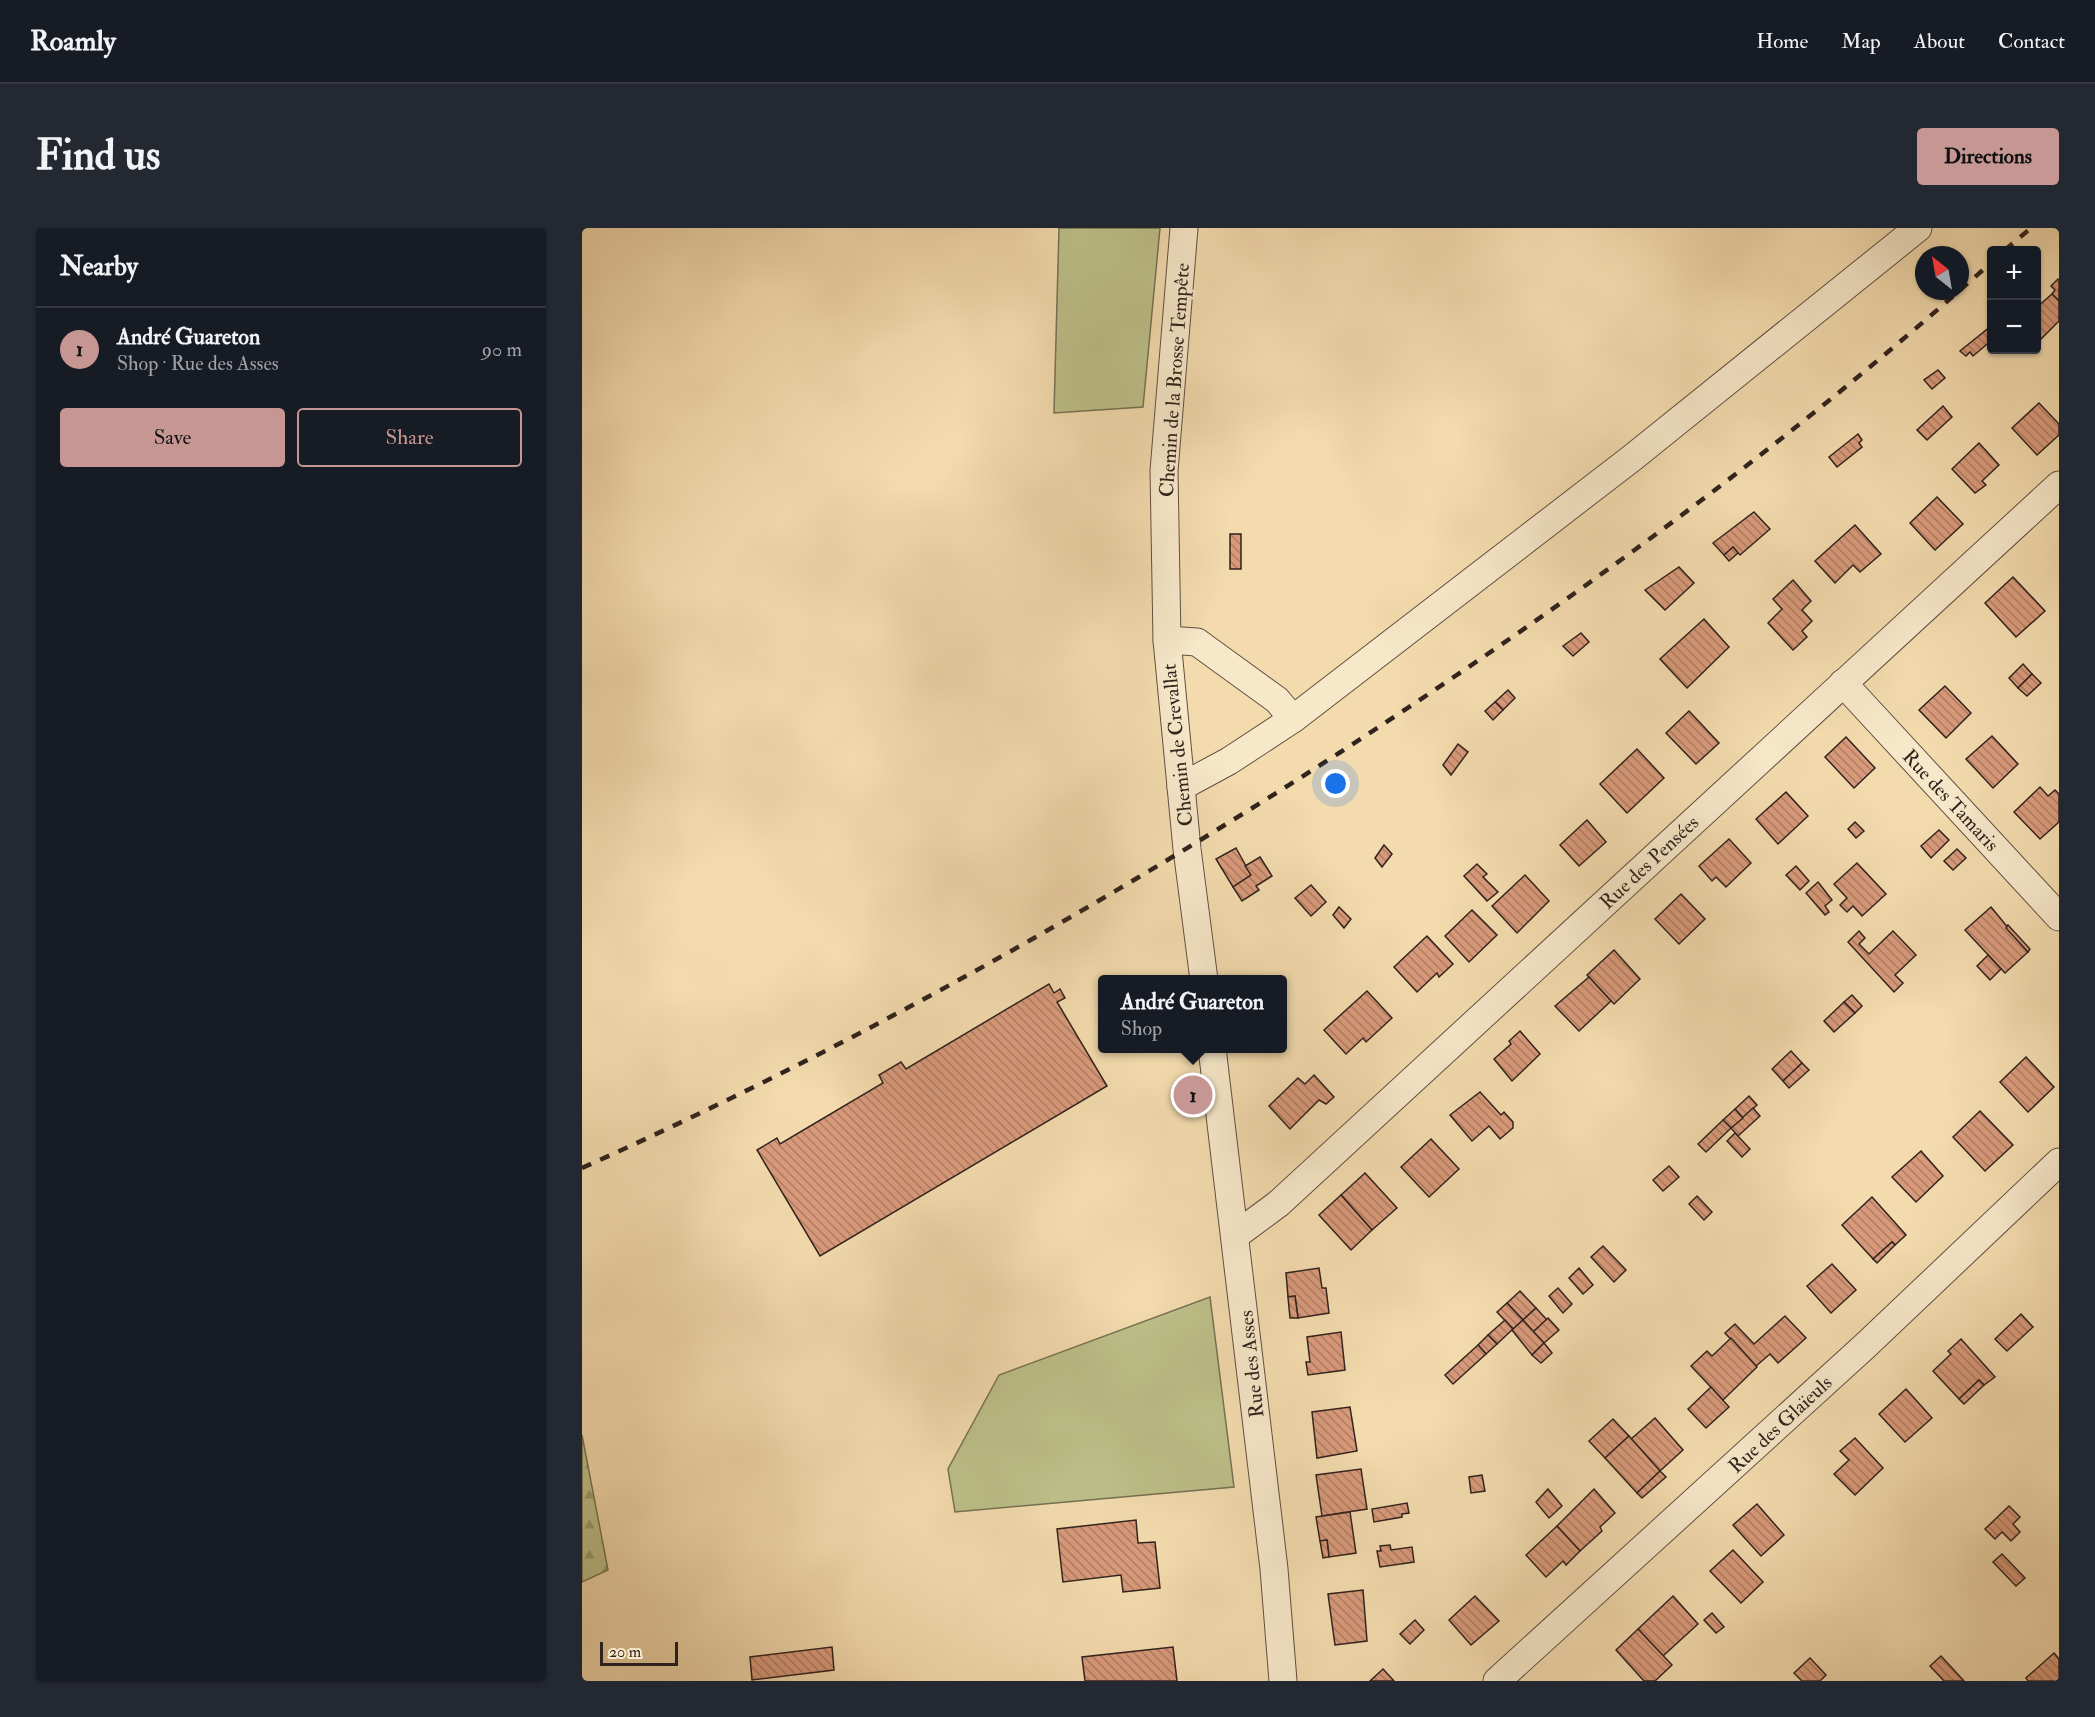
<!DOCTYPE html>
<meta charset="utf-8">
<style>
body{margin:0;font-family:"IM FELL Double Pica",serif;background:#242831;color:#f1f3f6}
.controls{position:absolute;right:18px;top:18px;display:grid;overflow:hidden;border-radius:6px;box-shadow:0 2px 4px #0004}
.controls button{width:54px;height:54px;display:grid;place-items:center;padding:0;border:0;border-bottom:2px solid #363941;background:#171b24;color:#f1f3f6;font:30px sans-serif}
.compass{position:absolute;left:1333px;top:18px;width:54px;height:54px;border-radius:50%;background:#171b24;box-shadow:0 2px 4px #0004;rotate:329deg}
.scale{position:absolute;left:18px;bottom:15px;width:78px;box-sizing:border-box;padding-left:6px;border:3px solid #30221d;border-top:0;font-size:16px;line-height:21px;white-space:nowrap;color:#30221d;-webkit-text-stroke:4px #f7e8ca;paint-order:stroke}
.you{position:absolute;left:754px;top:556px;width:21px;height:21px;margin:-15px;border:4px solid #fff;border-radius:50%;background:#1a73e8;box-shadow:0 0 0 9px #1a73e833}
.badge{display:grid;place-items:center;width:39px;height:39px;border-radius:50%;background:#c59692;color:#111;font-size:20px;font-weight:700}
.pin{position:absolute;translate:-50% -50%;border:3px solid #fff;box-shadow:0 2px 6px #0006}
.popup{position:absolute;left:516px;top:747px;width:189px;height:78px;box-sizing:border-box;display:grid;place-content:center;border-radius:6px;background:#171b24;filter:drop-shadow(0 2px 4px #0005);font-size:20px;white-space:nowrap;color:#9ea1a6}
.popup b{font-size:22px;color:#f1f3f6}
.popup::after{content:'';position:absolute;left:50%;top:100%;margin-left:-12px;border:12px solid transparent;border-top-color:#171b24}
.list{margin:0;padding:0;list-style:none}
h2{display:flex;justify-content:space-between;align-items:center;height:78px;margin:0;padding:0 24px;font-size:26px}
h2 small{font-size:20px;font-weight:400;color:#9ea1a6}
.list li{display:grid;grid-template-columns:39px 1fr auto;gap:18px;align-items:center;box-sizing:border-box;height:84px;padding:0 24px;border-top:2px solid #363941}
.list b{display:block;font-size:22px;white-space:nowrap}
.list p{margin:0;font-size:20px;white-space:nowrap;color:#9ea1a6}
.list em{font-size:20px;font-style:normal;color:#9ea1a6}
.actions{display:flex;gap:12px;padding:18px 24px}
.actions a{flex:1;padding:14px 0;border:2px solid #c59692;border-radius:6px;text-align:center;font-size:21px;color:#c59692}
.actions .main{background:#c59692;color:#111}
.map{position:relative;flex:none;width:1477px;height:1453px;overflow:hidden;border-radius:6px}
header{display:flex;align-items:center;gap:36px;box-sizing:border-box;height:84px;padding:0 30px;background:#171b24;border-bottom:2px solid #363941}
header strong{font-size:28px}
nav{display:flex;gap:33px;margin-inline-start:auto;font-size:21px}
.intro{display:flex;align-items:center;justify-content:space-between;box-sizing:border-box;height:144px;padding:0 36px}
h1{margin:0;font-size:42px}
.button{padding:15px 27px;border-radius:6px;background:#c59692;color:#111;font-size:21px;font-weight:700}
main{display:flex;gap:36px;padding:0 36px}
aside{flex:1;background:#171b24;border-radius:6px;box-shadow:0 2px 4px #0004}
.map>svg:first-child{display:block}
.grass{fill:#bdc089;stroke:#767153;stroke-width:1.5}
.forest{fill:url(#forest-firs);stroke:#767153;stroke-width:1.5}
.building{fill:url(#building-back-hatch);stroke:#30221d;stroke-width:1.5}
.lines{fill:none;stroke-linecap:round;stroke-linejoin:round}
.minor-casing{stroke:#615041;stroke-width:29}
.minor{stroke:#f7e8ca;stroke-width:27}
.rail{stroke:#30221d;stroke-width:4.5;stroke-dasharray:10 10;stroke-linecap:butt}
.labels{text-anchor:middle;stroke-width:4.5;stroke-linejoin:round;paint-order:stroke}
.street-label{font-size:20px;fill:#30221d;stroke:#f7e8ca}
</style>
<header>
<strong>Roamly</strong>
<nav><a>Home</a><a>Map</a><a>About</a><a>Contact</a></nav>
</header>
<div class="intro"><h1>Find us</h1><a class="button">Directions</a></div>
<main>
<aside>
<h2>Nearby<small></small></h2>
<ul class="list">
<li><span class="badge">1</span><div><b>André Guareton</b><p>Shop · Rue des Asses</p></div><em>90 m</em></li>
</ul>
<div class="actions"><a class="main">Save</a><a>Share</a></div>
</aside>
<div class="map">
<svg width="1477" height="1453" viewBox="0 0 1477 1453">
<defs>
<pattern id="forest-firs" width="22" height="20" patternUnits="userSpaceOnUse" patternTransform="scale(1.5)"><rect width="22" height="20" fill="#bdc089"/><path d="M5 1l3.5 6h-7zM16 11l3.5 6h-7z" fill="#9a9c6f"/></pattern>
<pattern id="building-back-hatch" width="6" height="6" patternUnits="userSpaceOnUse" patternTransform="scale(1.5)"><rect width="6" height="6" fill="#d99a7b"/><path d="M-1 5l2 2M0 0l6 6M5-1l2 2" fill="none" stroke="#b07d64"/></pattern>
</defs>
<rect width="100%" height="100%" fill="#f3dbae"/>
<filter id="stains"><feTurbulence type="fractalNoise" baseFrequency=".00333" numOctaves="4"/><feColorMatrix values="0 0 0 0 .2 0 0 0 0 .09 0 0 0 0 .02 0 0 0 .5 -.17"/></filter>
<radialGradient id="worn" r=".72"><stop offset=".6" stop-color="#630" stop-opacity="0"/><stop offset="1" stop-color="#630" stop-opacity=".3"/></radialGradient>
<g class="grass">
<path d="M477,0H578L561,179L472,185Z"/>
<path d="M628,1069L652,1259L373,1284L366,1241L417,1147Z"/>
</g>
<path class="forest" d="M0,1207L26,1342L0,1354Z"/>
<g class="building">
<path d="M1476,51L1477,52V73L1470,66L1473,62L1469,58Z"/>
<path d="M1470,66L1477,73V93L1457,113L1454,80Z"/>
<path d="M1408,99L1410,112L1391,128L1388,124L1384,128L1378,123Z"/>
<path d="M1356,142L1363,150L1350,161L1342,152Z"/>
<path d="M1457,175L1477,196V207L1455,227L1430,200Z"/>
<path d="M1361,178L1370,189L1345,212L1335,202Z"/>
<path d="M1276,206L1280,212L1277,215L1280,219L1255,239L1247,229Z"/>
<path d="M1397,215L1417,237L1400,253L1404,257L1393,265L1370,241Z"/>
<path d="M1355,269L1381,296L1353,322L1328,295Z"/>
<path d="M1172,284L1188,301L1158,327L1151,319L1142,327L1131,315Z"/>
<path d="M1273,297L1299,326L1278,344L1271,337L1253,355L1233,333Z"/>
<rect x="648" y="306" width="11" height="35"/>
<path d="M1151,319L1156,325L1147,333L1142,327Z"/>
<path d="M1097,339L1112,355L1083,382L1063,362Z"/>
<path d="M1431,349L1463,383L1434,409L1403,375Z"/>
<path d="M1211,352L1229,373L1220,382L1230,393L1220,403L1225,409L1211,422L1186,395L1200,381L1191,371Z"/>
<path d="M1122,391L1147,419L1105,460L1078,431Z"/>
<path d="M999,405L1007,414L991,428L981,418Z"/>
<path d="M1441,436L1450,446L1436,460L1427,450Z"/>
<path d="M1450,446L1459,455L1445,468L1436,460Z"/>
<path d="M1363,458L1389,485L1364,510L1337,482Z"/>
<path d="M926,462L933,470L921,482L913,474Z"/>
<path d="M913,474L921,482L911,492L903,483Z"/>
<path d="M1107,483L1137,515L1114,536L1084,505Z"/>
<path d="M1410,508L1436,536L1411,560L1384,531Z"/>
<path d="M1264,509L1293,540L1272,560L1243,529Z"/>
<path d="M876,516L886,524L869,547L861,537Z"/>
<path d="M1055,521L1082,550L1045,585L1018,556Z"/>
<path d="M1458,559L1466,568L1473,562L1477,566V594L1458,611L1432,584Z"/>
<path d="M1204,564L1226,588L1196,616L1174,591Z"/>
<path d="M1005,592L1024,614L997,638L978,617Z"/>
<path d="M1273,594L1282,603L1274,610L1266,601Z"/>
<path d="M1357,602L1367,612L1349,630L1339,618Z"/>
<path d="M1147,611L1169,635L1144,659L1134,649L1130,653L1117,638Z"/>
<path d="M802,617L810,626L800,639L793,630Z"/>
<path d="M654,620L669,647L651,659L634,631Z"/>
<path d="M1375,621L1384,630L1371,642L1362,633Z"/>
<path d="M678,629L690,648L674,658L677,662L660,673L651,659L669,647L663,638Z"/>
<path d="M1275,635L1304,666L1280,688L1271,678L1265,684L1258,677L1265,670L1252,656Z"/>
<path d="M895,636L905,646L901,649L916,664L905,673L882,648Z"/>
<path d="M1214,638L1227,653L1218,662L1204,647Z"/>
<path d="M943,647L967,673L935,705L910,678Z"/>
<path d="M1236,654L1250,672L1243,678L1247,684L1243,687L1224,665Z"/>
<path d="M729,657L744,674L729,688L713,670Z"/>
<path d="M1099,666L1123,691L1097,716L1073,691Z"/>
<path d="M757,679L769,691L762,700L751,687Z"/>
<path d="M1409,679L1446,724L1423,745L1383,702Z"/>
<path d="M890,682L915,707L887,734L863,708Z"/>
<path d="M1426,697L1448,721L1446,724L1424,700Z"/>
<path d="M1277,703L1283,710L1277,716L1287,726L1311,703L1334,727L1313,747L1321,755L1312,764L1266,714Z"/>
<path d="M845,708L871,736L857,749L855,745L835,764L812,739Z"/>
<path d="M1032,722L1058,751L1032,776L1005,747Z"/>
<path d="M1406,727L1419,741L1408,752L1395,738Z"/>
<path d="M1007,749L1029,773L997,803L973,778Z"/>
<path d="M467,756L472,765L478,761L483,770L475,774L525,858L238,1028L175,922L195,910L198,916L301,855L297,847L319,834L324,841Z"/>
<path d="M785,763L810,790L784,814L781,810L764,826L742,802Z"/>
<path d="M1270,767L1280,778L1273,785L1262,774Z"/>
<path d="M1262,774L1273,785L1252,804L1242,793Z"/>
<path d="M938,803L958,826L930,853L912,831L929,816L927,813Z"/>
<path d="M1209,823L1220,835L1201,853L1190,841Z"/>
<path d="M1444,829L1472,859L1446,884L1418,854Z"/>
<path d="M1220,835L1227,842L1207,860L1201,853Z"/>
<path d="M732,847L752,869L744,876L737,872L708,901L687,878L716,850L723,856Z"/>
<path d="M898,864L919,887L922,884L931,894V900L918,911L907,898L890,913L868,887Z"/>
<path d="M1167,868L1175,877L1161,890L1153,881Z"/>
<path d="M1171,880L1178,888L1156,908L1149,900Z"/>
<path d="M1153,881L1161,890L1149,900L1141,892Z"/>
<path d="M1398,883L1431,917L1403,943L1371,909Z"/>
<path d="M1141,892L1149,900L1124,924L1116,916Z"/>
<path d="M1153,905L1168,921L1160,929L1145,913Z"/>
<path d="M849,911L877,941L847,969L819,939Z"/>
<path d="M1339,923L1361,948L1334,974L1310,949Z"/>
<path d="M1087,938L1097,949L1081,963L1071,952Z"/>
<path d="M783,945L815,980L790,1002L759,967Z"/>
<path d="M759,967L790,1002L769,1022L737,987Z"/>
<path d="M1115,968L1130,984L1122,992L1107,976Z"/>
<path d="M1290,969L1324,1007L1313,1017L1310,1014L1291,1031L1260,997Z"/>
<path d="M1310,1014L1313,1017L1295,1035L1291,1031Z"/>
<path d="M1021,1018L1044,1042L1032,1054L1009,1029Z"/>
<path d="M1250,1036L1274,1062L1249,1085L1225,1058Z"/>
<path d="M737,1040L740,1060H744L747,1085L716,1090L713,1068L706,1069L704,1045Z"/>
<path d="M997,1040L1011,1057L1001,1066L987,1050Z"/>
<path d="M976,1060L990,1076L981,1085L967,1068Z"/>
<path d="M938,1063L954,1080L941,1092L925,1075Z"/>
<path d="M713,1068L716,1090H708L706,1069Z"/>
<path d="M925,1075L941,1092L931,1101L915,1084Z"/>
<path d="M954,1080L965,1092L951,1104L941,1092Z"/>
<path d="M1439,1086L1451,1099L1425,1123L1413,1111Z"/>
<path d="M1203,1088L1224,1110L1196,1135L1188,1126L1174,1138L1143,1105L1153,1096L1172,1116Z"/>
<path d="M966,1090L977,1102L962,1115L951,1104Z"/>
<path d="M923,1092L931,1101L915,1116L906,1107Z"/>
<path d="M941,1092L962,1115L950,1127L930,1102Z"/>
<path d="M759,1104L763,1142L726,1147L724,1134H728L725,1109Z"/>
<path d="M906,1107L915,1116L904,1126L896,1117Z"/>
<path d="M1149,1110L1175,1139L1141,1172L1109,1138L1125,1123L1130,1128Z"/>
<path d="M1379,1111L1413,1149L1402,1157L1397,1152L1377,1171L1351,1143L1369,1126L1366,1123Z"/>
<path d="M962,1115L970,1125L959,1135L950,1127Z"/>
<path d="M896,1117L904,1126L871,1156L863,1147Z"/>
<path d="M1397,1152L1402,1157L1382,1176L1377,1171Z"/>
<path d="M1129,1159L1147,1179L1124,1200L1106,1181Z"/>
<path d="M1324,1161L1350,1190L1323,1214L1297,1186Z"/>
<path d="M768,1179L775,1223L735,1230L730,1184Z"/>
<path d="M1073,1190L1101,1222L1078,1243L1049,1211Z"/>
<path d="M1031,1191L1047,1208L1023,1230L1007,1213Z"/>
<path d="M1047,1208L1078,1243L1055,1265L1023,1230Z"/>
<path d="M1273,1210L1301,1240L1273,1267L1252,1246L1267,1232L1258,1223Z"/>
<path d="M779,1241L785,1281L740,1288L734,1247Z"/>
<path d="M1078,1243L1084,1249L1060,1270L1055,1265Z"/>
<path d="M900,1247L903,1263L889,1265L887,1249Z"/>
<path d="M966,1261L980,1278L967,1290L954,1274Z"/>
<path d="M1012,1261L1033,1285L1018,1299L1020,1303L998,1323L975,1298Z"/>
<path d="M825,1275L827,1285L820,1286V1289L792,1294L790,1281Z"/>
<path d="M1175,1276L1202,1307L1179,1328L1151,1297Z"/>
<path d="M1427,1278L1438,1289L1431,1296L1438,1304L1429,1313L1420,1304L1413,1311L1403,1301Z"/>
<path d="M768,1284L774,1325L747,1329L745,1312L738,1313L734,1289Z"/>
<path d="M554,1292L556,1315L573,1314L578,1360L541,1364L539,1347L481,1354L475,1301Z"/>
<path d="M975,1298L998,1323L984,1337L981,1333L964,1349L944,1327Z"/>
<path d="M745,1312L747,1329L741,1330L738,1313Z"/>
<path d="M808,1317L809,1322L830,1319L832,1334L798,1339L795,1323H799L798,1318Z"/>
<path d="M1151,1322L1181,1354L1159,1375L1128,1343Z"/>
<path d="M1420,1326L1443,1350L1434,1358L1411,1334Z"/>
<path d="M781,1362L785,1413L753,1417L746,1366Z"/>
<path d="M893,1368L917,1393L889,1417L867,1392Z"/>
<path d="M1091,1368L1116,1396L1081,1428L1056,1401Z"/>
<path d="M1130,1385L1142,1399L1134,1405L1122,1392Z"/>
<path d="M833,1392L842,1402L828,1416L818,1406Z"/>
<path d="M1056,1401L1090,1437L1073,1453H1062L1034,1422Z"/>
<path d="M250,1419L252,1442L170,1452L168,1429Z"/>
<path d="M591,1419L595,1453H503L500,1429Z"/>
<path d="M1472,1425L1477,1431V1453H1446L1444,1450Z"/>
<path d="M1359,1428L1382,1453H1362L1348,1438Z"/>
<path d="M1228,1430L1244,1447L1238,1453H1220L1212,1445Z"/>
<path d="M801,1441L812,1453H788Z"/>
</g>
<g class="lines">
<defs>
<g id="minor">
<path d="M602,0L582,243L585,412L605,621L622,752"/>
<path d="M585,412L615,414L695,472L711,491"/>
<path d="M1261,455L1477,689"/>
<path d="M599,559L647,533L711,491L1050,230L1336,0"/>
<path d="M630,820L692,1341L701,1453"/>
<path d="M654,1007L696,976L1477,257"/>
<path d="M915,1453L1283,1118L1477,934"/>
</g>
</defs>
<use href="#minor" class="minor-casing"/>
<use href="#minor" class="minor"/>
<g class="rail">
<path d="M1423,22L1449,0"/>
<path d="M1378,62L1410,34"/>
<path d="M0,940C263,822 515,681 757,525C973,385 1183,233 1377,63"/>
</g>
</g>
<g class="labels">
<g class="street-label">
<text transform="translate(592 152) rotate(-86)" y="7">Chemin de la Brosse Tempête</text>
<text transform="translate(595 517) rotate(-96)" y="7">Chemin de Crevallat</text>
<text transform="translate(1369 572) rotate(47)" y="7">Rue des Tamaris</text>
<text transform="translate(1067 634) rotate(-43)" y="7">Rue des Pensées</text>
<text transform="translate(669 1136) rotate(-96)" y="7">Rue des Asses</text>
<text transform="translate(1198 1196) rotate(-43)" y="7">Rue des Glaïeuls</text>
</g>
</g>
<rect width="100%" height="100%" filter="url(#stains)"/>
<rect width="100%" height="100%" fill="url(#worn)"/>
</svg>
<div class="controls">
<button>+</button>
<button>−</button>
</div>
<svg class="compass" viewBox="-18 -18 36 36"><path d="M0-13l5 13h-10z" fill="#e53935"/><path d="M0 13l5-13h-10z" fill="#9ea1a6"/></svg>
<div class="scale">20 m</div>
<div class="you"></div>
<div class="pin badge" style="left:611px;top:867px">1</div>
<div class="popup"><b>André Guareton</b>Shop</div>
</div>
</main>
